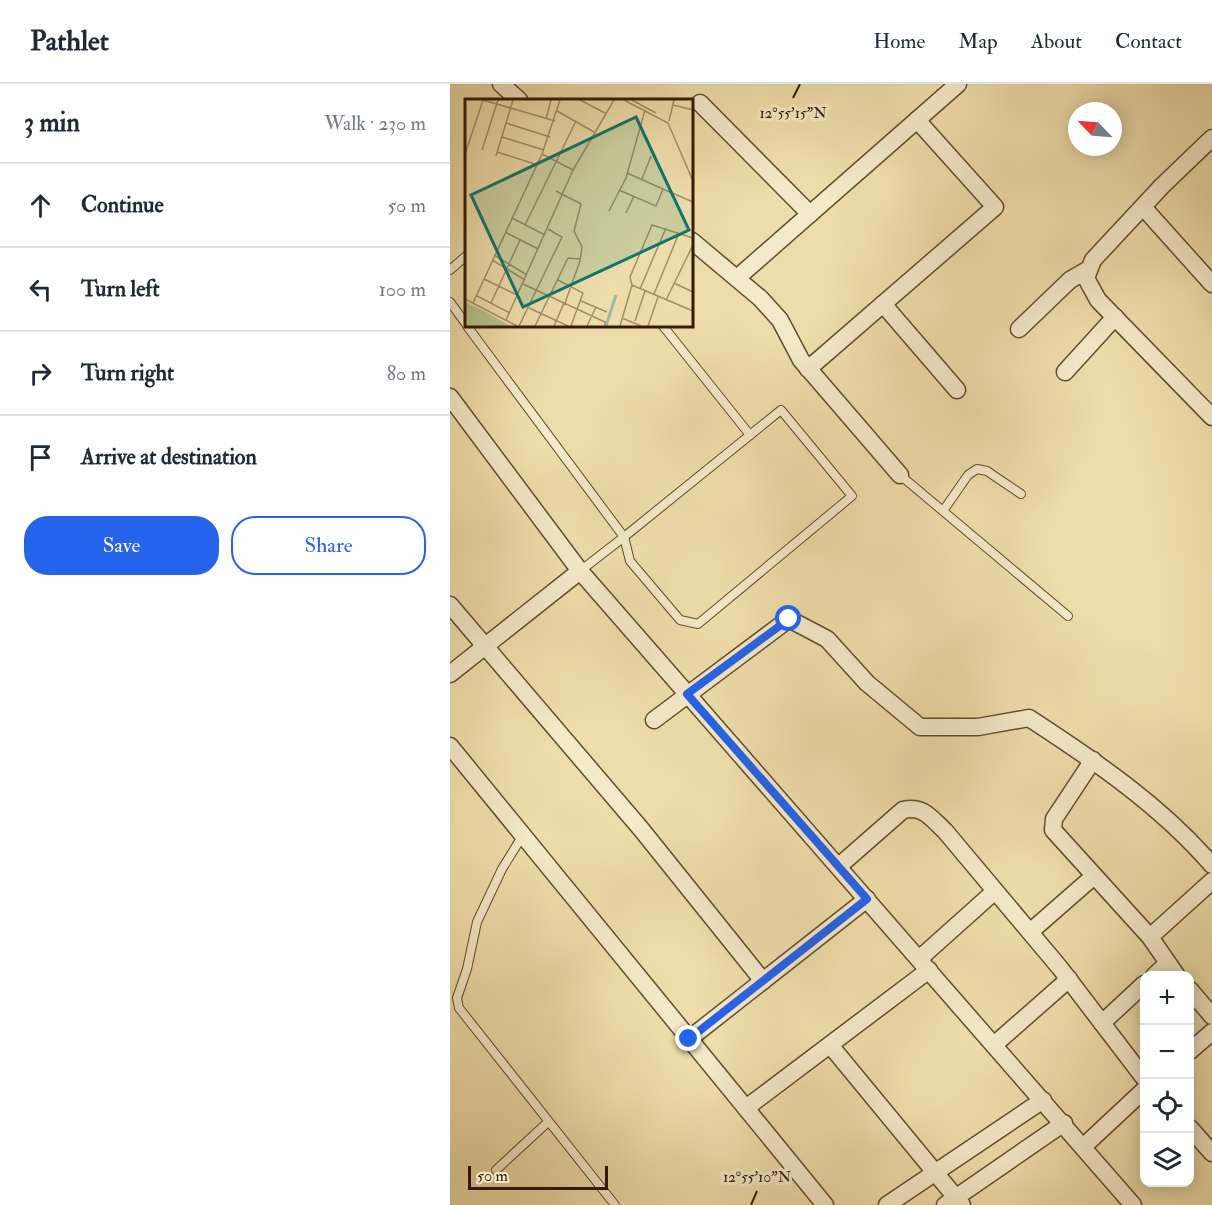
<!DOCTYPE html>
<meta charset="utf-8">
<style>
body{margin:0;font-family:"IM FELL Double Pica",serif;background:#f2f2f3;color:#1f2937}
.controls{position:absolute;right:18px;bottom:18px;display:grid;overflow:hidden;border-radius:12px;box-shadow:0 3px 15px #0003}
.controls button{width:54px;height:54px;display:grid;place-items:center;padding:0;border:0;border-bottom:2px solid #e0e1e3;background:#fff;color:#1f2937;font:30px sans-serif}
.compass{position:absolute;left:618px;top:18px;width:54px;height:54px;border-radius:50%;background:#fff;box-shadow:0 3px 15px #0003;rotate:295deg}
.scale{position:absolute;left:18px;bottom:15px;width:140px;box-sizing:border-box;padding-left:6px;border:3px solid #331b02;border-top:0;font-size:16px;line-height:21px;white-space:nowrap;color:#331b02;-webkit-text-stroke:4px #f4e9c8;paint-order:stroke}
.stop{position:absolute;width:18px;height:18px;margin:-14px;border:4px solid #2563eb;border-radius:50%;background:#fff}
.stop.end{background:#2563eb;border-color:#fff;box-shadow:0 2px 6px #0008}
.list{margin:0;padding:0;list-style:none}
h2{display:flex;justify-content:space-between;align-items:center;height:78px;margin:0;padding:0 24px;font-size:26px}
h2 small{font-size:20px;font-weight:400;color:#747a83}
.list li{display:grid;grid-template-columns:39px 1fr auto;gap:18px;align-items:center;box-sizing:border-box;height:84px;padding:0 24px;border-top:2px solid #e0e1e3}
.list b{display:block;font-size:22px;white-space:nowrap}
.list em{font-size:20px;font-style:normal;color:#747a83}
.actions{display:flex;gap:12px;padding:18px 24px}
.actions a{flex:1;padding:14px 0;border:2px solid #2563eb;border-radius:24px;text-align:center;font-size:21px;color:#2563eb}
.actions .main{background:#2563eb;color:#fff}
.icon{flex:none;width:33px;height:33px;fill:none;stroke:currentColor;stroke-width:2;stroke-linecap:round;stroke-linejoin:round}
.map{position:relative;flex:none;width:762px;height:1121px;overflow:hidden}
header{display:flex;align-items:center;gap:36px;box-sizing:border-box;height:84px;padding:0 30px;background:#fff;border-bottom:2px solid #e0e1e3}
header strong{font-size:28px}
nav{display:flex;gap:33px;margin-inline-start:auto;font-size:21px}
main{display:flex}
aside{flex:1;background:#fff}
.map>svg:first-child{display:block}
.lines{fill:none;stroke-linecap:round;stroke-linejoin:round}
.lane-casing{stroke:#624c2c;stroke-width:10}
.street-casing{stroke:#624c2c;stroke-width:19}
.lane{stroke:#f4e9c8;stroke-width:8}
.street{stroke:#f4e9c8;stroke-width:16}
.route{stroke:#2563eb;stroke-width:8}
.ticks{fill:none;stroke:#331b02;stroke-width:2}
.inset-river{fill:none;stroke:#99bca9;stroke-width:3}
.inset-road{fill:none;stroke:#a38f67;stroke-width:1.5}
.view{fill:#0f766e;fill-opacity:0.15;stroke:#0f766e;stroke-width:3}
.inset-edge{fill:none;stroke:#331b02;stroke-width:3}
.ticks-label{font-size:15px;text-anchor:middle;fill:#331b02;stroke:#f4e9c8;stroke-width:6;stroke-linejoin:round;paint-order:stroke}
</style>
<header>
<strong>Pathlet</strong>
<nav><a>Home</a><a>Map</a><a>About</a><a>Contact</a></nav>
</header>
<main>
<aside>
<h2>3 min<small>Walk · 230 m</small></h2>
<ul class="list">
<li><svg class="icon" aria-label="ahead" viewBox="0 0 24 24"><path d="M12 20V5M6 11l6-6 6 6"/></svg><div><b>Continue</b></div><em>50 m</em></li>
<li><svg class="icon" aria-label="left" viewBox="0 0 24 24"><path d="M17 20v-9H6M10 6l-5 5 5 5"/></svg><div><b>Turn left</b></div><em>100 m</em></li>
<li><svg class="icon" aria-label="right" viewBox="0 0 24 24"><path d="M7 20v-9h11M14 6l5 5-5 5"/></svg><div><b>Turn right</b></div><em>80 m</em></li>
<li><svg class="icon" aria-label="arrive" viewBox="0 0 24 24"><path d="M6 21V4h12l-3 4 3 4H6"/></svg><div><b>Arrive at destination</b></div></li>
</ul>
<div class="actions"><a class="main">Save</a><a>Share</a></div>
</aside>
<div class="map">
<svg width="762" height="1121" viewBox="0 0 762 1121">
<rect width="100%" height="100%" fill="#eda"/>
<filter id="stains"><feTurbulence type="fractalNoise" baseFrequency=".00333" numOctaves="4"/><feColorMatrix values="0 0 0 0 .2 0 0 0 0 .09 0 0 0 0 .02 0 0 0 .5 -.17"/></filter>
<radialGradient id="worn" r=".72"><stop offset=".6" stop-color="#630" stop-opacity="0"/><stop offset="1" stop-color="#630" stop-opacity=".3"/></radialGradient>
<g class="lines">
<defs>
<g id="lane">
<path d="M0,186L16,172"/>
<path d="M0,218L16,240"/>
<path d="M17,242L174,453L130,487"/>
<path d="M213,242L300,351"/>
<path d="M331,326L402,412L248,540L230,536L180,477L174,453Z"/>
<path d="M450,391L618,532"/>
<path d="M493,427L518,391L527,385L537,387L571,410"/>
<path d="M73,751L52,785L27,838L17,885L7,914L9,924L165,1121"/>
<path d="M46,1086L98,1038"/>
</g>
<g id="street">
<path d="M51,0L69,16"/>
<path d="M250,19L360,130"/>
<path d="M762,54L712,102L643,176L636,194L648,216L762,333"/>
<path d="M693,123L762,200"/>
<path d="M242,157L310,214L330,236L351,276L450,391"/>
<path d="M287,194L467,36"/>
<path d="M433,220L507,306"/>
<path d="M569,245L620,196L639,185"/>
<path d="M358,285L545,123L467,36L508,0"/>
<path d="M615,288L665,233"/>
<path d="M0,313L130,487L683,1121"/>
<path d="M0,521L191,745L313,897"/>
<path d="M0,590L130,487"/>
<path d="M204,636L339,535L377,555L417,599L470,643H528L579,634C645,677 710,721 762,781"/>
<path d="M0,662L375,1121"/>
<path d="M643,676L604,735L603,746L700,853L727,892"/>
<path d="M389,782L453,726C473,721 481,734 495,747L610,884L694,994"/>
<path d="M580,848L644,792"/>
<path d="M700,853L762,797"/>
<path d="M469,875L545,807"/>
<path d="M704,892L717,880"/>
<path d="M740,906L762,932"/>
<path d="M652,939L694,900"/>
<path d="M239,955L417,815"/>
<path d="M545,960L619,895"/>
<path d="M380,961L512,1121"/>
<path d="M740,967L762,948"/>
<path d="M296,1024L479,886"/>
<path d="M740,1044L762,1069"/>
<path d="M634,1062L694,1006"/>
<path d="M437,1121L593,1016"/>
<path d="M495,1121L614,1039"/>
</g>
</defs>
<use href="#lane" class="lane-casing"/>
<use href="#street" class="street-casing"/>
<use href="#lane" class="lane"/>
<use href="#street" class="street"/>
</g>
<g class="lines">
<path class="route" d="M239,955L417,815L237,610L339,535"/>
</g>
<path class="ticks" d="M343,14L350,0M301,1121L307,1107"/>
<g transform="translate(15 15)">
<rect width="228" height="228" fill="#eda"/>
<path d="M0,203L21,213L45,227H0Z" fill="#b6c28a"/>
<path class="inset-river" d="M141,227L151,196"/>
<path class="inset-road" d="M115,1L140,14M159,1L203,24L228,82M167,1L191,14M208,6L228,11M92,12L129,33M81,20L86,1M204,22L209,1M41,24L85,38M37,38L79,51M17,51L33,1M32,53L73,66M0,55L18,1L90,22M77,55L95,1M31,57L48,1M162,74L198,90M177,80L186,57M154,91L191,107L198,90L228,103M91,92L116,105L109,132L117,148L115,162L100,204M144,112L161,79L180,11M161,114L169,97M47,119L80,136M60,126L111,22M40,133L73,150M29,156L62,176M27,161L60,181M19,180L52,196M93,181L118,194L106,227M209,184L228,193M58,185L140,223V227M167,186L165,178L187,126L228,139M175,190L201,129M189,195L214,134M12,197L45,214M0,200L52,227M201,201L228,146M116,202L142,213M8,204L77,55L108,71M26,204L55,141M64,209L103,227M157,219L176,227M41,221L108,71L149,1M170,222L180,192M54,227L97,138L83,130M70,227L103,159L115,160M89,227L99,204M122,227L131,208M155,227L167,186L228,212M183,227L193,198"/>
<path class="view" d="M171,18L224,131L58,208L6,96Z"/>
<rect width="228" height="228" class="inset-edge"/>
</g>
<g class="ticks-label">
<text x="343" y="34">12°55'15"N</text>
<text x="307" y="1098">12°55'10"N</text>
</g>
<rect width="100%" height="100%" filter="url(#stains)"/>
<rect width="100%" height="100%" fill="url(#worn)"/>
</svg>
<div class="controls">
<button>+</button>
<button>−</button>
<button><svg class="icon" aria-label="locate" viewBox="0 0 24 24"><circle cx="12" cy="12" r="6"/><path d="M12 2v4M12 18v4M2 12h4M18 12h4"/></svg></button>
<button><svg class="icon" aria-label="layers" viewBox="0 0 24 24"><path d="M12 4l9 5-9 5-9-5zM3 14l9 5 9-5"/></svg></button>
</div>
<svg class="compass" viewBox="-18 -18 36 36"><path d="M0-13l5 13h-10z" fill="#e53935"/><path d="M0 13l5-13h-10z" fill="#747a83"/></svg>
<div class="scale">50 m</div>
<div class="stop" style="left:339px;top:535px"></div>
<div class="stop end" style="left:239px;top:955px"></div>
</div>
</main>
